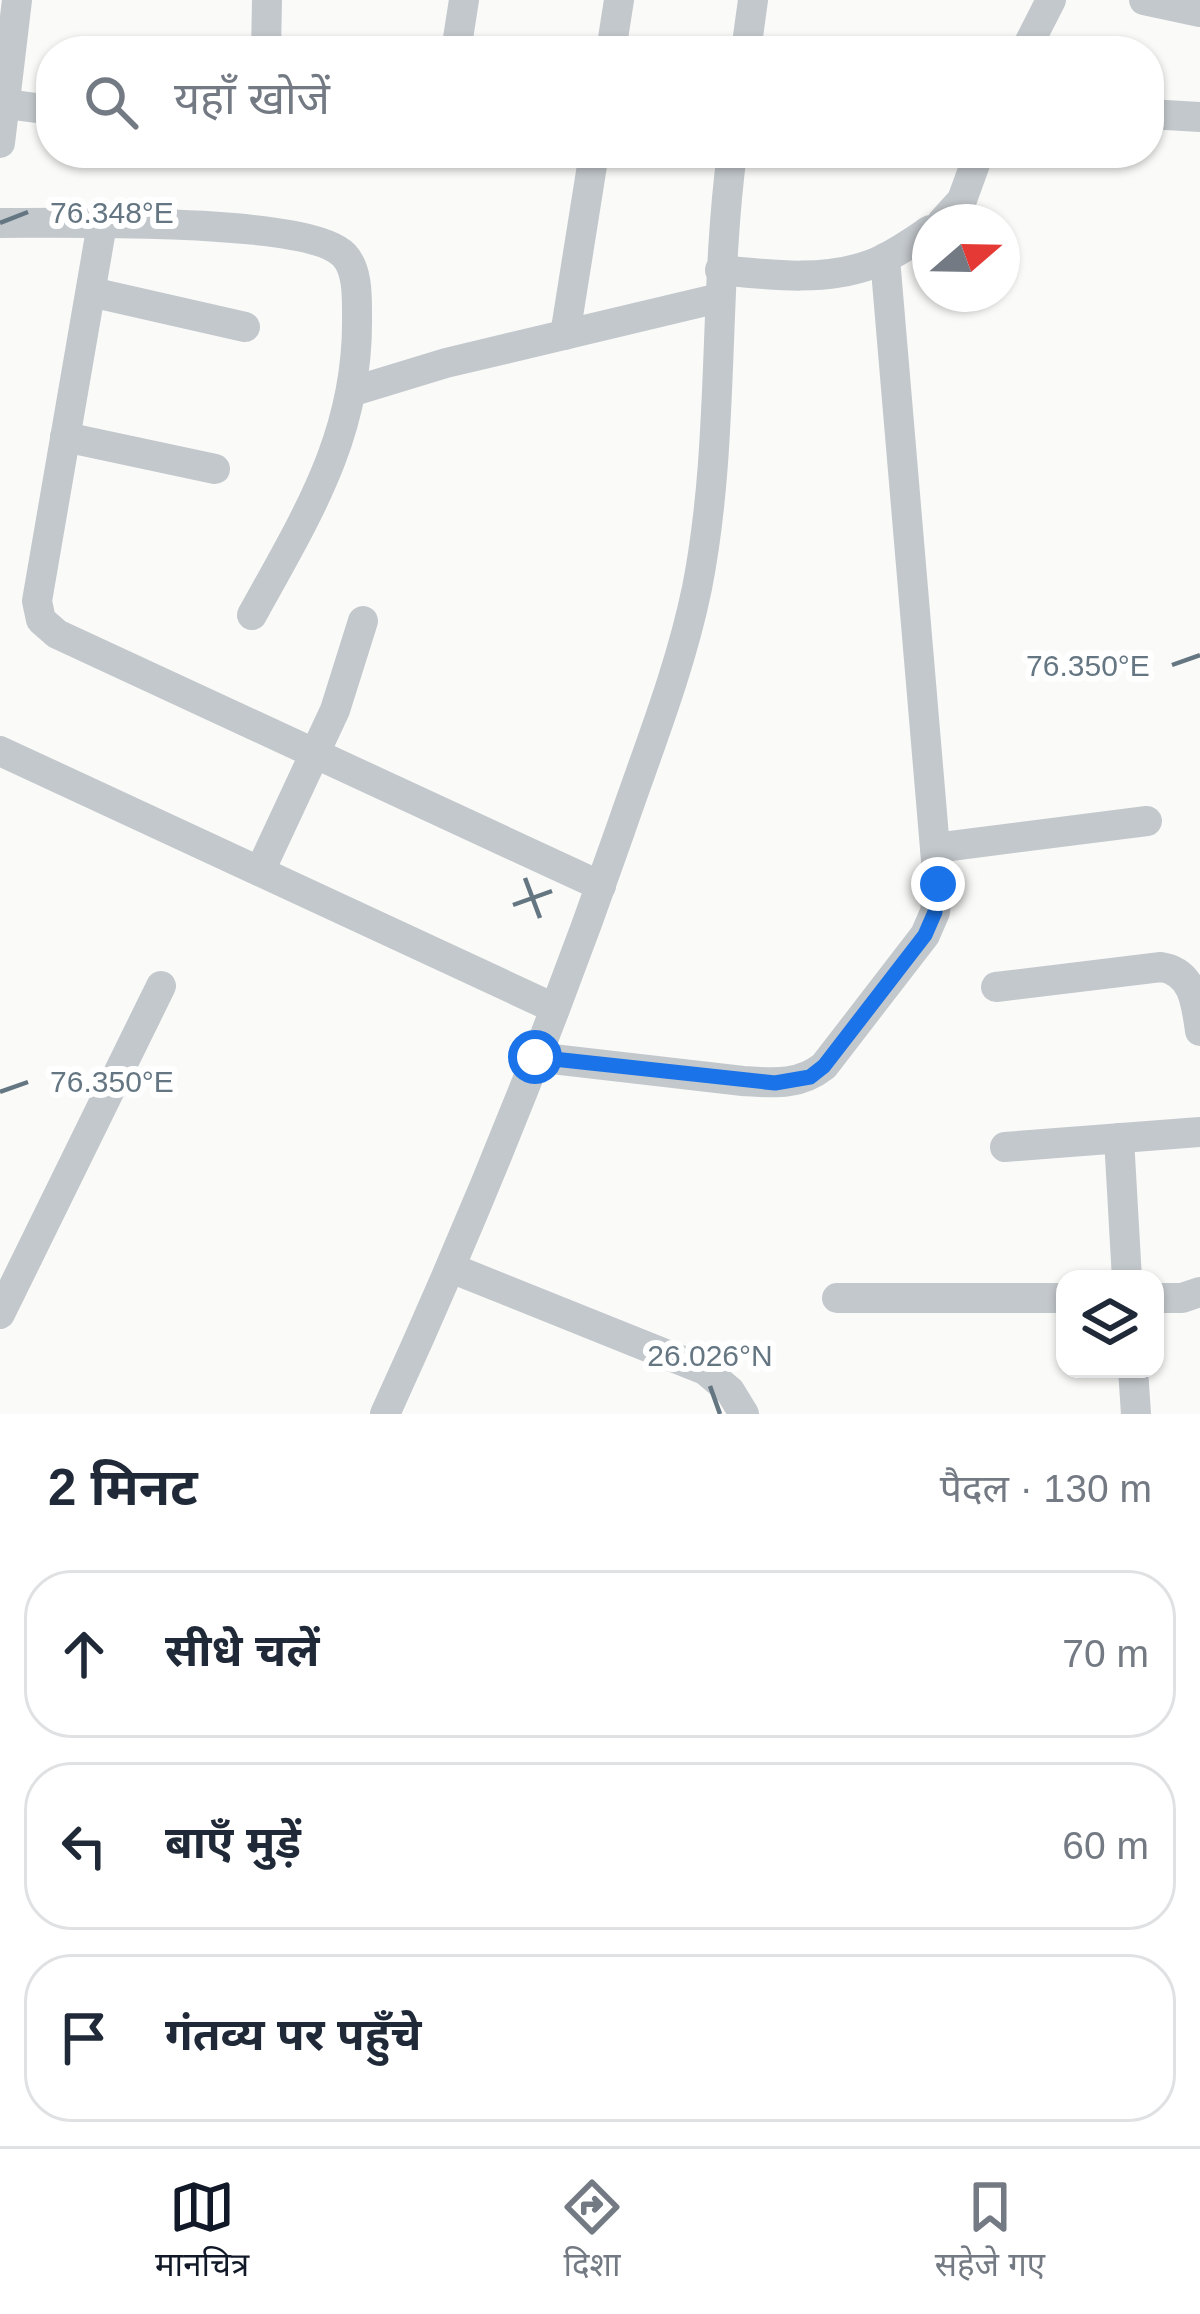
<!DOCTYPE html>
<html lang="hi">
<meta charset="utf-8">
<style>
body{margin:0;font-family:Arial,"Noto Sans Devanagari",sans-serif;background:#f2f2f3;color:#1f2937}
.controls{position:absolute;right:36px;bottom:36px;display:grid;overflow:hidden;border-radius:24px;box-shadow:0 3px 9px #0004}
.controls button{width:108px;height:108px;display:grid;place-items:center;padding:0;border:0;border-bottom:3px solid #e0e1e3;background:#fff;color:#1f2937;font:60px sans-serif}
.compass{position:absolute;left:912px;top:204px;width:108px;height:108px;border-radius:50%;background:#fff;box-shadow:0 3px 9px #0004;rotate:70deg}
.stop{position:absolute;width:36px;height:36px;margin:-27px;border:9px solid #1a73e8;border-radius:50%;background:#fff}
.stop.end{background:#1a73e8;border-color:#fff;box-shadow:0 3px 12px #0008}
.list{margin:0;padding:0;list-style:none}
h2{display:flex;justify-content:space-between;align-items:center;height:156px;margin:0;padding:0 48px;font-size:51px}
h2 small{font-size:39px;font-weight:400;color:#747a83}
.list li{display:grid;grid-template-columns:78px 1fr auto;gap:36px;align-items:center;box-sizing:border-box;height:168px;margin:0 24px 24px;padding:0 24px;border:3px solid #e0e1e3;border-radius:48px}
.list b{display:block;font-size:45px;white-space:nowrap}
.list em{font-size:39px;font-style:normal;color:#747a83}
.icon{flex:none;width:66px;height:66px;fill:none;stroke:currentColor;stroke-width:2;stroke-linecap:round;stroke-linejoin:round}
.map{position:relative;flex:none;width:1200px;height:1414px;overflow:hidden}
.search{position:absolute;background:#fff;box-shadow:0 3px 9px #0004;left:36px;right:36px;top:36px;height:132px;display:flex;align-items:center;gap:30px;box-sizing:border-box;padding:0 42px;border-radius:48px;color:#747a83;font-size:45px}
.sheet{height:732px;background:#fff}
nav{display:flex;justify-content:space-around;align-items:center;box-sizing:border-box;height:168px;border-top:3px solid #e0e1e3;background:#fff;font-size:33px;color:#747a83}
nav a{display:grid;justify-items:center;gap:6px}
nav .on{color:#111827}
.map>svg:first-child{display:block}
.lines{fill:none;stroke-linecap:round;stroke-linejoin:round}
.minor{stroke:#c3c8cc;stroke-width:30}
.route{stroke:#1a73e8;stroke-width:15}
.ticks{fill:none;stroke:#657683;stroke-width:4.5}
.ticks-label{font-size:30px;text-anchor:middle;fill:#657683;stroke:#fff;stroke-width:12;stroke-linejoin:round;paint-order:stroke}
</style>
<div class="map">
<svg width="1200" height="1414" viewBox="0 0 1200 1414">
<rect width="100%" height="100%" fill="#fafaf8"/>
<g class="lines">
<g class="minor">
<path d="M1144,0L1200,12"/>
<path d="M266,51L267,0"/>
<path d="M456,51L464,0"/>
<path d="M611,51L619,0"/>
<path d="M746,51L753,0"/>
<path d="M1025,51L1051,0"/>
<path d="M0,103L51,110"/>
<path d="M1149,114L1200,117"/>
<path d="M0,143L17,0"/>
<path d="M1019,153H1040"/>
<path d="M942,222L962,200L979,153"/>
<path d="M0,223C60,223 308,217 344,255C358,270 357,297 357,316C359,434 307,515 252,615"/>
<path d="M102,224L37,601L41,620L57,634L601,886"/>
<path d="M720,270C769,275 825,282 872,264C893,256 912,242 930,230"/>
<path d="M91,292L245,327"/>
<path d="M565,335L594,153"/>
<path d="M354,391L446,363L719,298"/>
<path d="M65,437L215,469"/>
<path d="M0,751L554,1008"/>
<path d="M935,848L1147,821"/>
<path d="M260,871L335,710L363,621"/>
<path d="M996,987L1161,967C1193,972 1196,1002 1200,1031"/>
<path d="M535,1057L743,1081C773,1083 799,1086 824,1066L925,935L935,912L938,884L885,258"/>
<path d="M1119,1138L1127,1279"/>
<path d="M1005,1147L1200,1132"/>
<path d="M451,1268L705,1370L730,1391L744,1414"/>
<path d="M837,1298H1065"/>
<path d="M1155,1298H1182L1200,1292"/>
<path d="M0,1314L161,986"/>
<path d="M1133,1369L1136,1414"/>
<path d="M385,1414C472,1224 551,1029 620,831C647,752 680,671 697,588C725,446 713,297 732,153"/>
</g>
</g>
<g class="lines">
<path class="route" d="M535,1057L775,1083L810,1077L824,1066L925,935L935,912L938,884"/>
</g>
<path class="ticks" d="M0,223L28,212M1172,665L1200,655M525,878L540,918M513,905L552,891M0,1092L28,1082M710,1386L720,1414"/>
<g class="ticks-label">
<text x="112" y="223">76.348°E</text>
<text x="1088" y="676">76.350°E</text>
<text x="112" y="1092">76.350°E</text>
<text x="710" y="1366">26.026°N</text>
</g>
</svg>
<div class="controls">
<button><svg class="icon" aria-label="layers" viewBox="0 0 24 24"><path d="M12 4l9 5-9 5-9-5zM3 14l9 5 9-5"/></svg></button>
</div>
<svg class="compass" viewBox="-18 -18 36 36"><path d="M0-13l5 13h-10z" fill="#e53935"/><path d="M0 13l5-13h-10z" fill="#747a83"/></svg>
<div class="stop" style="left:535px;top:1057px"></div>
<div class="stop end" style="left:938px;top:884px"></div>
<div class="search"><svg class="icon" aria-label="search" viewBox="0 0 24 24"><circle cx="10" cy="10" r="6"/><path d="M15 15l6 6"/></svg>यहाँ खोजें</div>
</div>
<section class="sheet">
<h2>2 मिनट<small>पैदल · 130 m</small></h2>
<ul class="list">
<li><svg class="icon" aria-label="ahead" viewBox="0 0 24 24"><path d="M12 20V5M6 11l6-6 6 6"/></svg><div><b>सीधे चलें</b></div><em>70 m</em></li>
<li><svg class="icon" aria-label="left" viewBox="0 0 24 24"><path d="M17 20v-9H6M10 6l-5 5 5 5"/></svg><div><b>बाएँ मुड़ें</b></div><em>60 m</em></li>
<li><svg class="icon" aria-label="arrive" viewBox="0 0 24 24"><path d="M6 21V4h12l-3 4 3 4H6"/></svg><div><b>गंतव्य पर पहुँचे</b></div></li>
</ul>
</section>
<nav>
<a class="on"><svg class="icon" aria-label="map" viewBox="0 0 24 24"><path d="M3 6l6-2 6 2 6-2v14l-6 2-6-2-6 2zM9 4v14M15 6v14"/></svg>मानचित्र</a>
<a><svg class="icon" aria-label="directions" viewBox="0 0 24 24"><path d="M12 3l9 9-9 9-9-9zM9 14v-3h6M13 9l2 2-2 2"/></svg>दिशा</a>
<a><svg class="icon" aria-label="saved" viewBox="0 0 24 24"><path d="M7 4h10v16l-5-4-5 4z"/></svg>सहेजे गए</a>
</nav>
